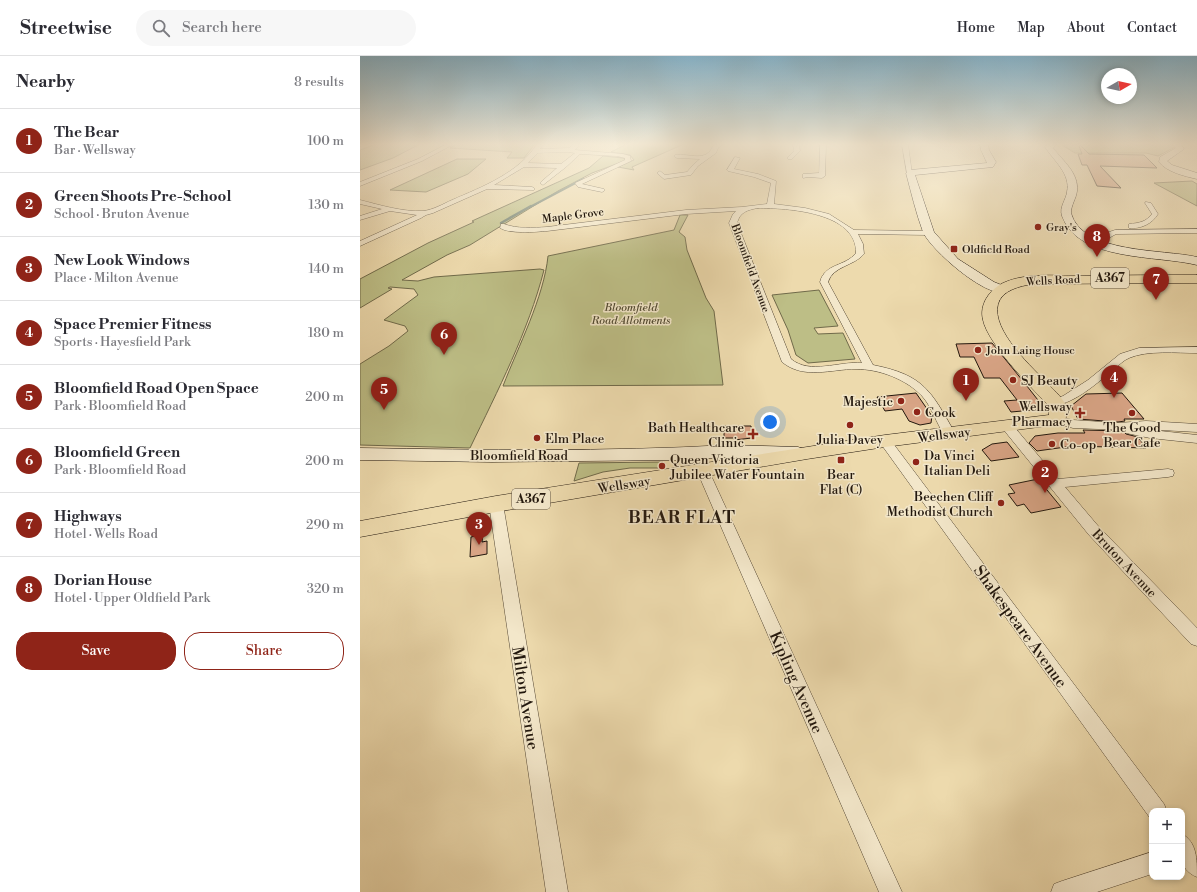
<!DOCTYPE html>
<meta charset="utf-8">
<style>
body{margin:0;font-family:"Libre Bodoni",serif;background:#f7f7f7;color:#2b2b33}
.controls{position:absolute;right:12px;bottom:12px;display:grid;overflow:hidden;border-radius:8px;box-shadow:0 2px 6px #0003}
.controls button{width:36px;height:36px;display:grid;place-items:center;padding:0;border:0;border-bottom:1px solid #e1e1e2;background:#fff;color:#2b2b33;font:20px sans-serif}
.compass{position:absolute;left:741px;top:12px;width:36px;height:36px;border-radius:50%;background:#fff;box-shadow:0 2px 6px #0003;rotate:81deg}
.you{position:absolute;left:410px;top:366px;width:14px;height:14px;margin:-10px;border:3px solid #fff;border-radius:50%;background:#1a73e8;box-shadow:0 0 0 6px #1a73e833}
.badge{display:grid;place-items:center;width:26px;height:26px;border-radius:50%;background:#8f2418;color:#fff;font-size:13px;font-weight:700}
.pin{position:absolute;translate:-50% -33px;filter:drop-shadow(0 1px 2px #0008)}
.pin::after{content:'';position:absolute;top:21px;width:14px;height:12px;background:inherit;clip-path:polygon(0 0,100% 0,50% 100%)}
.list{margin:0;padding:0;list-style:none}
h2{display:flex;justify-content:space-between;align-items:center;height:52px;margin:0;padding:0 16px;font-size:17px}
h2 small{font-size:13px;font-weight:400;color:#7c7c81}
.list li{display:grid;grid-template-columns:26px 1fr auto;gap:12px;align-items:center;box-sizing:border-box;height:64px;padding:0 16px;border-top:1px solid #e1e1e2}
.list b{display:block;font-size:15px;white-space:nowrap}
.list p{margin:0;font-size:13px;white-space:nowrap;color:#7c7c81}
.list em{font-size:13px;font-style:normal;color:#7c7c81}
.actions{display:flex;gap:8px;padding:12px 16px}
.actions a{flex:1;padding:9px 0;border:1px solid #8f2418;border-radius:16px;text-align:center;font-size:14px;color:#8f2418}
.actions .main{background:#8f2418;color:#fff}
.icon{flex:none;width:22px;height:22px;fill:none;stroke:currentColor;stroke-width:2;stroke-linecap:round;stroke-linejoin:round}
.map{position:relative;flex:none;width:837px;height:836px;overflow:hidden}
header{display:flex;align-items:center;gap:24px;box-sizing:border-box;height:56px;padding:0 20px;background:#fff;border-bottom:1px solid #e1e1e2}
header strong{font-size:19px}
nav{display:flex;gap:22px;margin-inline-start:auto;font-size:14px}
.search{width:280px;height:36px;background:#f7f7f7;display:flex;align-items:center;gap:10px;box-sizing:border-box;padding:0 14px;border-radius:22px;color:#7c7c81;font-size:15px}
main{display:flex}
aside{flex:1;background:#fff}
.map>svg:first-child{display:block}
.green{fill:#bdbe86;stroke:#706a4a}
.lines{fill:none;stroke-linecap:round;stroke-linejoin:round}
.stream-far1{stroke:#69796b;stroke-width:2}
.stream{stroke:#69796b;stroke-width:2.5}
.building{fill:#d8a485;stroke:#22170d}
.street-casing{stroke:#554835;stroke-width:1}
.secondary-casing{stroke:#22170d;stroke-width:1}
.primary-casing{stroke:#22170d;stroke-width:1}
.street{fill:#f3e7ca;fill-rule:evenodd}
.secondary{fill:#f3e7ca;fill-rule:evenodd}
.primary{fill:#eddaad;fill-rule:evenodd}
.poi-dot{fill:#8f2418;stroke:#f3e7ca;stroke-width:1.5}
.labels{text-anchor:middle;stroke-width:3;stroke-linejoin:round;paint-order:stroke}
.far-street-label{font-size:11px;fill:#22170d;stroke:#f3e7ca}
.far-poi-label{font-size:11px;fill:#22170d;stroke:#f3e7ca;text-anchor:start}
.far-park-label{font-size:11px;font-style:italic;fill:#504931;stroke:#f3e7ca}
.shield{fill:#f3e7ca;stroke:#615546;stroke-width:1}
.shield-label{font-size:12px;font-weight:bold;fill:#22170d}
.poi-label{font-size:13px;fill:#22170d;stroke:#f3e7ca;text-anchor:start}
.street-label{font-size:13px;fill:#22170d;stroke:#f3e7ca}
.near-street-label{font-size:16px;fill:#22170d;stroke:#f3e7ca}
.district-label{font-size:17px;font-weight:bold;letter-spacing:1px;fill:#22170d;stroke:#f3e7ca}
</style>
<header>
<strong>Streetwise</strong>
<div class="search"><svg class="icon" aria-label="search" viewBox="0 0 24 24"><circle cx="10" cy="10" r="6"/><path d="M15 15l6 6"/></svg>Search here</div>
<nav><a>Home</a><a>Map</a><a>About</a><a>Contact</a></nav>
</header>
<main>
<aside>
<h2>Nearby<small>8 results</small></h2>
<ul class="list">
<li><span class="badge">1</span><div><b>The Bear</b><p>Bar · Wellsway</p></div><em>100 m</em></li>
<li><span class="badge">2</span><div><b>Green Shoots Pre-School</b><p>School · Bruton Avenue</p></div><em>130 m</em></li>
<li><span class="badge">3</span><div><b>New Look Windows</b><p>Place · Milton Avenue</p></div><em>140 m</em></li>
<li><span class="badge">4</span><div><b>Space Premier Fitness</b><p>Sports · Hayesfield Park</p></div><em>180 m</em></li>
<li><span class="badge">5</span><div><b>Bloomfield Road Open Space</b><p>Park · Bloomfield Road</p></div><em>200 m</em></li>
<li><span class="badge">6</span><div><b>Bloomfield Green</b><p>Park · Bloomfield Road</p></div><em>200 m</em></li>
<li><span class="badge">7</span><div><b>Highways</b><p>Hotel · Wells Road</p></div><em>290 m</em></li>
<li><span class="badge">8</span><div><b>Dorian House</b><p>Hotel · Upper Oldfield Park</p></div><em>320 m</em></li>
</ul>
<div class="actions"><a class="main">Save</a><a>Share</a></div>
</aside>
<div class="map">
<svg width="837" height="836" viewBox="0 0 837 836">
<rect width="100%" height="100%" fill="#eddaad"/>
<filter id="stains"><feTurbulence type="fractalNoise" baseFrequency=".005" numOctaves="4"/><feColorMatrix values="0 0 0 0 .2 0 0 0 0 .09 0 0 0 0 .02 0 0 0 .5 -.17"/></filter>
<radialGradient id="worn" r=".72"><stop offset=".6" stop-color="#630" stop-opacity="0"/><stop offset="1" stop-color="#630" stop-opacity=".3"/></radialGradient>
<g class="green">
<path d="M16,88H60L33,102L0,114V94Z"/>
<path d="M97,88H175L164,102H147L152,96L90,92Z"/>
<path d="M267,88H324L272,111L274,114L258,111L274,104L270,99L251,96Z"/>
<path d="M711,88H811L815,91L798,100L786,97H715L702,89Z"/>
<path d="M243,100L263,102L267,104L232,117L198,135L110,189L87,199L42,224L58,225L74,221L180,213L184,214C168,276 138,334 110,392L0,389V308L29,290L48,275L45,270L24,264L58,239L54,233L30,231L28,232L32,233L0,252V223L68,187L114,166L112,165L229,112Z"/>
<path d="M97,103H126L108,118L66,136L30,134Z"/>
<path d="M832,125L837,128V150L794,127Z"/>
<path d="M320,159H328L319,176L325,181L327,194L346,242L354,255L363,329L143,330C158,291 184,241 188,200L314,174Z"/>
<path d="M459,234L478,270L454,272L458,278L483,277L495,303L448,307L436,299L428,274L412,239Z"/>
<path d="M303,406L305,410L303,412H270L243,416L214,425L219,407Z"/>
</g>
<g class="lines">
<path class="stream-far1" d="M170,151L223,123"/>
<path class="stream" d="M141,167L171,150"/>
</g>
<g class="building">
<path d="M720,89L729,98L784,99L797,112L740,110L761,132L737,130L727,109H722L718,98H722L719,90Z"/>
<path d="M632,287L663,325L685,353L651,356L644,345L657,344L640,322H624L614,301H600L596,288Z"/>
<path d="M556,337L572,360L571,367L560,369L549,365L542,353L525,355L517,341Z"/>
<path d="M762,337L784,363H764L765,365L758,366L718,363L711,350L726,338Z"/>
<path d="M364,370H391L392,382L374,384L375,382H364Z"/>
<path d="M723,374L763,375L766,378L778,381L786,392L713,390L677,395L669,387L675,380L698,377H725Z"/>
<path d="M647,386L659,401L631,405L622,394L632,388Z"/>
<path d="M678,423L701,451L671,457L664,448L657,450L648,438L655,437L649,429Z"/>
<path d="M123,478L122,486L127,485V498L110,501L111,481Z"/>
</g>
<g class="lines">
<defs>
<g id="street">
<path d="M87,88H94L62,105L0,130V126L58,103Z"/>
<path d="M177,88H183L180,93L209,92L214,88H218L219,89L215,94L263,98L270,100L271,105L222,128L244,133V135L242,136L218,131L215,127L265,104V102L257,100L220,98L206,111L183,129L180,127L181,126L197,112L164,111L134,129L172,131L174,132V134L127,133L73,157L66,159L61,162L0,190V185L57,159L30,155L0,164V160L22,153L0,148V144C20,149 42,156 63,155C73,154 83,148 92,144C122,131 159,117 177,88ZM209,96L215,97L201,108L168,107L178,97Z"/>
<path d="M357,88H363L358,92L356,97L338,110L331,119L304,123L297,117L300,115L305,119L327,116L334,108L340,103L317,102L315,101V99C330,97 346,107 353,90Z"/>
<path d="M433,88H439L440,95L432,103H428V101L434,95Z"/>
<path d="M460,88H466L465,120L462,122L448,121L443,122V118L459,117Z"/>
<path d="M542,88H548L552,118L547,117Z"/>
<path d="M375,101L380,102L374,113L398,118L416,125L414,148L445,152L469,158L494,174L572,175V179H569L498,178L503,188L504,198C494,210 473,210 468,226L513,309C564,319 571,335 595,377L593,380H585C576,367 572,351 562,340C546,323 519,313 496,313C471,313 444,324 422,306L369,167L373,158L376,155L326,158L187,175C176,176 149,178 140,172L141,168H144C157,173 173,172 187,171L326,154L382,151L407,148L411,127L394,121L368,115L367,114ZM398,152C427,152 497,156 496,197C485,211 465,207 460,226L502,307C479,305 450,319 431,303L377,167C380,156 387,154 398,152Z"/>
<path d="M786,146L791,147L798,158C792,168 781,173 769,172V168C779,167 786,166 792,158L785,147Z"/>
<path d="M837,173V177L756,178L749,182L745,188L737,189L733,187L739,184L743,178L755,174Z"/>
<path d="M837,291V297C817,297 787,294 769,302C764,304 759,309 754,313C741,324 709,353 691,348L689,346L691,344L703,340L728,324L760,298L779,292Z"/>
<path d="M695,360L713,364L758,367L786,365L837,368V376L782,373L837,379V387L790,382L766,377L764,374L713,372L691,366L689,364L691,362Z"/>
<path d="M647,366L651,367L698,423L808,413L813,414L814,417L813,420L808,421L705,431L739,471L837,572V590L831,588L729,479L643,373L641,370L643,367Z"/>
<path d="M525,381L529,382L804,748L807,755H792V763L790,762L521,388L519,385L521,382Z"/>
<path d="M343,411L348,412L349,415L542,836H519L337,415L338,412Z"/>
<path d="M136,443L141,445L143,448L208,836H186L129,448L131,445Z"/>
<path d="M822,778C837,786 837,803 837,821C817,813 822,796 822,778Z"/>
<path d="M792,796V818L737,836H691L694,828L702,825Z"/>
</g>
<g id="secondary">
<path d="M620,88H628L629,94L636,106L633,111L555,119L574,176L598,203L634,226L644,230L646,233L644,236C625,241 571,194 563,176C556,157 551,136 546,117L550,114L627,107L621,94Z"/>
<path d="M688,88H697L693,92C703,105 719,117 717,135C716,143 711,149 711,157C722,198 803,193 837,201V209C798,199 718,206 702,160C699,151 706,144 707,136C711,118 694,105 685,91Z"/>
<path d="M812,88H821L824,93L807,105L812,109L837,117V123C824,120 807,116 799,106L800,101L816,92Z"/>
<path d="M369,389L438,391L444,393L447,397L444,401L438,403L369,401L319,404L132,406L0,404V392C123,394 246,396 369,389Z"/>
</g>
<path id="primary" d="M837,219V227L673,228C660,230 642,234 638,248C631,275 673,312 690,330C698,338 708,347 708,358L702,368L525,391L447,403L136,456L0,481V465L136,440L447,391L525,379L689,359V354L687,348C670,330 628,288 623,264C619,249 629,234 643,227C667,216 698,220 724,220C762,219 799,219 837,219Z"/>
</defs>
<use href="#street" class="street-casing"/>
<use href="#secondary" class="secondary-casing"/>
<use href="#primary" class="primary-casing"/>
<use href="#street" class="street"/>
<use href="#secondary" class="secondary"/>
<use href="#primary" class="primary"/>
</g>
<linearGradient id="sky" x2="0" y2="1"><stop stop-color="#88b7cf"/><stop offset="0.43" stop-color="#f7eeda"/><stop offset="1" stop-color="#f7eeda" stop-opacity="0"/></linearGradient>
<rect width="837" height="205" fill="url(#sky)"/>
<g class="poi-dot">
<circle cx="678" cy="171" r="4"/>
<rect x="590" y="189" width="8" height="8" rx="2"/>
<circle cx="618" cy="294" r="4"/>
<circle cx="653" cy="324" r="4"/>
<circle cx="541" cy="345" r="4"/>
<circle cx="557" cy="356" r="4"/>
<path d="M718 351h4v4h4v4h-4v4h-4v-4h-4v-4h4z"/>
<circle cx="772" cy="357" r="4"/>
<circle cx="490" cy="369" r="4"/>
<path d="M391 372h4v4h4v4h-4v4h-4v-4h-4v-4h4z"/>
<circle cx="177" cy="382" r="4"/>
<circle cx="692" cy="388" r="4"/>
<rect x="477" y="400" width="8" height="8" rx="2"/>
<circle cx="556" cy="406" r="4"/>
<circle cx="302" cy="410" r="4"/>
<circle cx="641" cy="447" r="4"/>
</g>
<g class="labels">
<g class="far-street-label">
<text transform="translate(213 159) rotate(-7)" y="4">Maple Grove</text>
<text transform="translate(391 212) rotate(70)" y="4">Bloomfield Avenue</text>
<text transform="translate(693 224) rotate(-3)" y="4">Wells Road</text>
</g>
<g class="far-poi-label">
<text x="686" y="175">Gray's</text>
<text x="602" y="197">Oldfield Road</text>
<text x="626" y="298">John Laing House</text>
</g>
<g class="far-park-label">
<text x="271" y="255">Bloomfield<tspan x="271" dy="13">Road Allotments</tspan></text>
</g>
<g class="shield">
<rect x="731" y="212" width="38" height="20" rx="3"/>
<rect x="152" y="433" width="38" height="20" rx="3"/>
</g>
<g class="shield-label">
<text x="750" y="226">A367</text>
<text x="171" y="447">A367</text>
</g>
<g class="poi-label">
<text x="661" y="329">SJ Beauty</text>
<text x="533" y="350" text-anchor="end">Majestic</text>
<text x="712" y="355" text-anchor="end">Wellsway<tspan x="712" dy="15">Pharmacy</tspan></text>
<text x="565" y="361">Cook</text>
<text x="384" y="376" text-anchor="end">Bath Healthcare<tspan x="384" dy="15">Clinic</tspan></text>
<text x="772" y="376" text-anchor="middle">The Good<tspan x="772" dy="15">Bear Cafe</tspan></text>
<text x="185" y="387">Elm Place</text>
<text x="490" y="388" text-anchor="middle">Julia Davey</text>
<text x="700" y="393">Co-op</text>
<text x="564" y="404">Da Vinci<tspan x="564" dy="15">Italian Deli</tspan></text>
<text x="310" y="408">Queen Victoria<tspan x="310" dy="15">Jubilee Water Fountain</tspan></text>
<text x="481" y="423" text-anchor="middle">Bear<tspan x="481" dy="15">Flat (C)</tspan></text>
<text x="633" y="445" text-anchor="end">Beechen Cliff<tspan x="633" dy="15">Methodist Church</tspan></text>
</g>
<g class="street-label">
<text transform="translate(584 378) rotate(-7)" y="5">Wellsway</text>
<text x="159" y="404">Bloomfield Road</text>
<text transform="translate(264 428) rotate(-9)" y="5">Wellsway</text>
<text transform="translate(765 507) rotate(47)" y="5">Bruton Avenue</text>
</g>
<g class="near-street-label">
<text transform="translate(661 570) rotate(54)" y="6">Shakespeare Avenue</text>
<text transform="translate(437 626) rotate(66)" y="6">Kipling Avenue</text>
<text transform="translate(166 642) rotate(81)" y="6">Milton Avenue</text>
</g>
<g class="district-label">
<text x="322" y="467">BEAR FLAT</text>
</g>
</g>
<rect width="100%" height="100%" filter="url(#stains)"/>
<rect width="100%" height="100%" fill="url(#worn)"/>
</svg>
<div class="controls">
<button>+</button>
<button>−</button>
</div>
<svg class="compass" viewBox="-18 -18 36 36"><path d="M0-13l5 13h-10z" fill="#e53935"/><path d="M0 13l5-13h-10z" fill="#7c7c81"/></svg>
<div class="you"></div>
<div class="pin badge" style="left:606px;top:345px">1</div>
<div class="pin badge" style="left:685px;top:437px">2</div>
<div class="pin badge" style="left:119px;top:489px">3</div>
<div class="pin badge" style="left:754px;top:342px">4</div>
<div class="pin badge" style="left:24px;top:354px">5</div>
<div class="pin badge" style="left:84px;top:299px">6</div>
<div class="pin badge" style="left:796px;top:244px">7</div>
<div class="pin badge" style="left:737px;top:201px">8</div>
</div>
</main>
